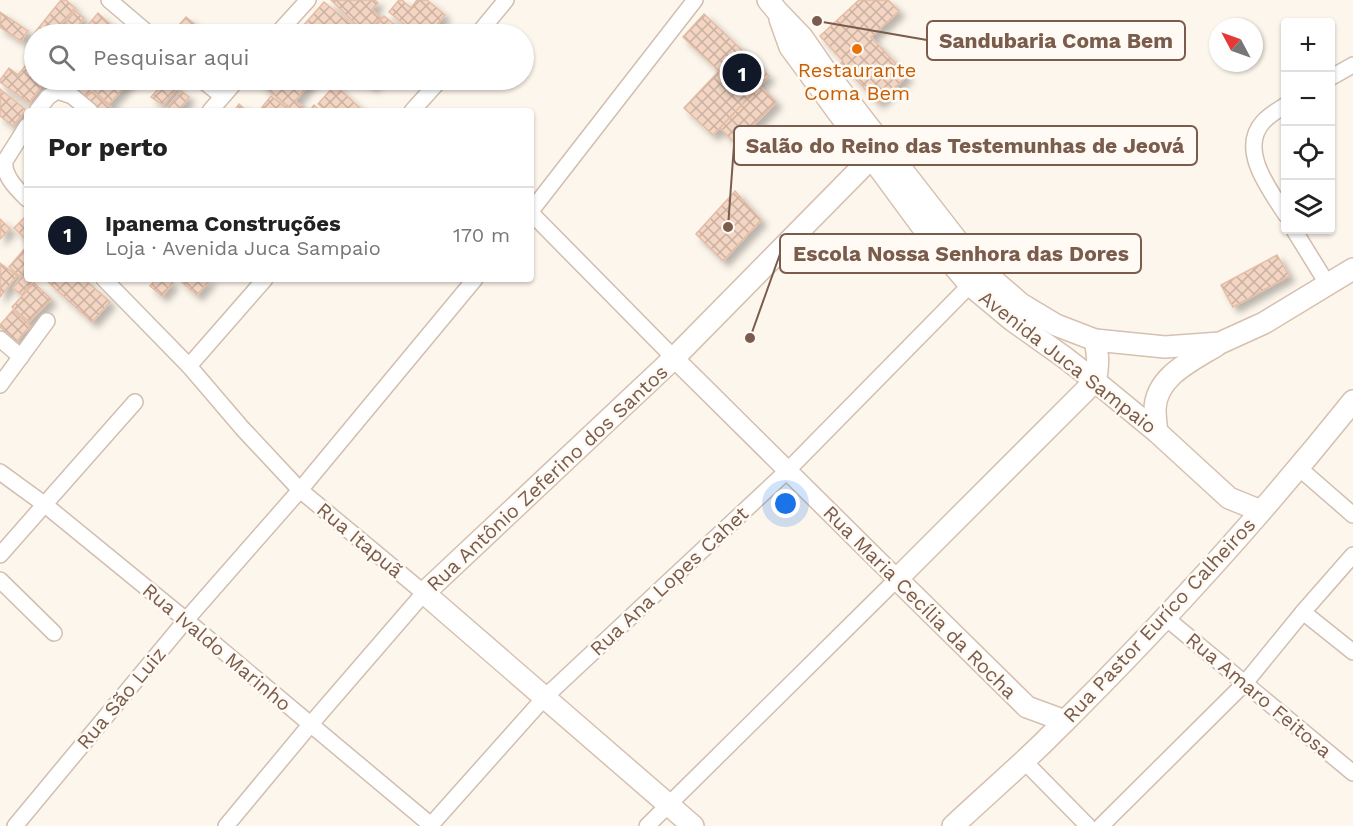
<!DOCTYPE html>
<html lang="pt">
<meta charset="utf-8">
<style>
body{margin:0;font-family:"Work Sans",sans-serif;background:#f6f6f6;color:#222}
.controls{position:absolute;right:18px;top:18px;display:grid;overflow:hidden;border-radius:6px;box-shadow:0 2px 4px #0004}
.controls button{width:54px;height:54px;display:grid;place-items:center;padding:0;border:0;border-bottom:2px solid #e0e0e0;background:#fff;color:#222;font:30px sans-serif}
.compass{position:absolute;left:1209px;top:18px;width:54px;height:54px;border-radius:50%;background:#fff;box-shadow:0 2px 4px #0004;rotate:311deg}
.you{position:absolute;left:786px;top:504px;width:21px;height:21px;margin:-15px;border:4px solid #fff;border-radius:50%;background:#1a73e8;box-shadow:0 0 0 9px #1a73e833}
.badge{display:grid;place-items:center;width:39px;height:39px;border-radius:50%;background:#111827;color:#fff;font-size:20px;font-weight:700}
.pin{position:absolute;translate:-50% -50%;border:3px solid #fff;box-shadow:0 2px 6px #0006}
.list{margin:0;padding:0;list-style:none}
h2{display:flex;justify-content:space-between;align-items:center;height:78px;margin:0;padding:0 24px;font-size:26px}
h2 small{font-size:20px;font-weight:400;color:#767676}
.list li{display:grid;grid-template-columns:39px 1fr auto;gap:18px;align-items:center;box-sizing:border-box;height:96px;padding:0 24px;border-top:2px solid #e0e0e0}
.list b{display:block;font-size:22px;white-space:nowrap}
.list p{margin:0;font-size:20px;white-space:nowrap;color:#767676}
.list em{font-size:20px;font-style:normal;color:#767676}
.icon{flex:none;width:33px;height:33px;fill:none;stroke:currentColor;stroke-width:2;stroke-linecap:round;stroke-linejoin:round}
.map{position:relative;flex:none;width:1353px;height:826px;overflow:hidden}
.search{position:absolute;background:#fff;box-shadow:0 2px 4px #0004;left:24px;top:24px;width:510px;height:66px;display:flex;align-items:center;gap:15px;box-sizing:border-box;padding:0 21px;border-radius:33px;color:#767676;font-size:22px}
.panel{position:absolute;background:#fff;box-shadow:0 2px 4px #0004;left:24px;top:108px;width:510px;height:174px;border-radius:6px}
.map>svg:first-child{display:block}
.building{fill:url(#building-cross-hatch);stroke:#e6bba3;stroke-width:1.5;filter:url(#shadow)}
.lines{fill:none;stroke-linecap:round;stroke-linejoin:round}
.minor-casing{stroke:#d1beb0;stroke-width:18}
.tertiary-casing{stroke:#d1beb0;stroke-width:21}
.secondary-casing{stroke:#d6c0b0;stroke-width:24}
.minor{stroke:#fff;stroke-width:15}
.tertiary{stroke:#fff;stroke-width:18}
.secondary{stroke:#fff;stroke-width:21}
.food-dot{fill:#e8710a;stroke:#fffaf3;stroke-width:2}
.labels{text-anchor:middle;stroke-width:5;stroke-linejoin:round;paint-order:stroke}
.food-label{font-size:20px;fill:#c56008;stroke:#fffaf3}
.street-label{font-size:20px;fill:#7a5c4d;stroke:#fffaf3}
.leader{fill:none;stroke:#7a5c4d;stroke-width:2}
.callout-dot{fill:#7a5c4d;stroke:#fffaf3;stroke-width:2}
.callout{fill:#fffaf3;stroke:#7a5c4d;stroke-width:2}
.callout-label{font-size:21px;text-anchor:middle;font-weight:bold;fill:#7a5c4d}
</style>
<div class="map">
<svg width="1353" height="826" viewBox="0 0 1353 826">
<defs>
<pattern id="building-cross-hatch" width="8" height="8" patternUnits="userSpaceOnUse" patternTransform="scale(1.5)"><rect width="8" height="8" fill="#f3d5c3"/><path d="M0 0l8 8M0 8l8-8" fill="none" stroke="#cab0a1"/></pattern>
<filter id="shadow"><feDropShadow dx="5.5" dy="5.5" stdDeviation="3" flood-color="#0004"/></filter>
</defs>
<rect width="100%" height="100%" fill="#fdf6ec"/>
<g class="building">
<path d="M61,0H66L75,8L52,34H34V38L32,36Z"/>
<path d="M331,0H375L378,3L372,9L381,18L366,34Z"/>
<path d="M399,0H402L411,8L417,0H427L445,15L429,34H416L389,12Z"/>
<path d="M859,0H888L899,11L871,37L907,76L878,103L841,63L843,61L820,36Z"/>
<path d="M324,2L358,30L354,34H314L303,26Z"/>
<path d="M75,11L84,18L75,30L66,23Z"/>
<path d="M0,12L28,31L21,41L0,27Z"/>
<path d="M98,13L112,26L104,34H98L88,25Z"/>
<path d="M704,14L769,76L713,135L684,108L719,71L683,37Z"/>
<path d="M384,16L406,34H369Z"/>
<path d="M186,17L207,34H171Z"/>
<path d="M80,28L88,34H75Z"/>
<path d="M26,65L34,71V80H46L29,103L0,82V80L9,68L18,75Z"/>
<path d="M76,80L90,91L82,102L67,90Z"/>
<path d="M97,80H131L109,104L90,87Z"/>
<path d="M166,80H169L178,87L163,105L151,97Z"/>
<path d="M262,80H313L295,101L303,107L300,111H294L260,83Z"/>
<path d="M364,80H377L371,86Z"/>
<path d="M335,85L363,111H327L318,104Z"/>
<path d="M760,86L776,102L736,144L720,128Z"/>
<path d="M0,89L26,110L13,126L0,116Z"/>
<path d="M181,91L189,97L178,111H165Z"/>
<path d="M92,92L112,108L109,111H98L83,100Z"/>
<path d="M271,96L290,111H259Z"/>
<path d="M239,104L247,111H234Z"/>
<path d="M314,105L321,111H309Z"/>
<path d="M735,191L761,220L723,261L696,234Z"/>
<path d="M27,215V240L14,228Z"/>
<path d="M0,219L10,229L0,239Z"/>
<path d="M27,246V267L19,276L9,267Z"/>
<path d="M1277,255L1289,276L1233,307L1221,285Z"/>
<path d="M0,263L17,276L0,297Z"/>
<path d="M22,276L31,283L22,295L13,288Z"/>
<path d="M45,279H84L110,302L92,322Z"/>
<path d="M156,279H168L173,283L162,296L150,286Z"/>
<path d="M178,279H211L197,295Z"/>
<path d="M34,283L51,299L29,322L12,307Z"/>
<path d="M13,310L30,326L16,342L0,327V325Z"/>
</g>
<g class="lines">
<defs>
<g id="minor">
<path d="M109,0L149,34"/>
<path d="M277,34L308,0"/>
<path d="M478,34L506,0"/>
<path d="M1330,78L1353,65"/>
<path d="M202,80L222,96"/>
<path d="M1286,105C1278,110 1269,115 1263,122C1238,150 1270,190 1286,215"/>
<path d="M37,111L48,97L57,91L72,96L90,111"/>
<path d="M210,111L237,80"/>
<path d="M412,111L440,80"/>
<path d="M27,126L5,161C3,176 17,189 27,199"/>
<path d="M531,211L695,0"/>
<path d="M531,213L674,358"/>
<path d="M1294,230L1328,285"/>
<path d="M104,279L189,366L242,428L300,490L424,593L310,725L226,826"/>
<path d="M0,339L21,357"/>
<path d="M189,366L265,279"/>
<path d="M0,385L47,321"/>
<path d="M1299,468L1353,515"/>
<path d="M0,472L44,504L186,620L432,826"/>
<path d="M0,555L135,402"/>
<path d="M0,580L54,633"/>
<path d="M1303,612L1353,652"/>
<path d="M1166,618L1353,773"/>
<path d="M1024,761L1088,826"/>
<path d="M15,826L186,620L300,490L475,279"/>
<path d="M430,826L545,697L787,471L970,285"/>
<path d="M647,826L897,579"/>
<path d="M1101,826L1245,683L1303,612L1353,555"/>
</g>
<path id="tertiary" d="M674,358L897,579"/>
<g id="secondary">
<path d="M768,0L777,11L802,37L827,73L966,252L985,273L1021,304L1056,325L1095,340L1165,347L1220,343L1264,323L1353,269"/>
<path d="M780,19L790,47L935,244L970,285L1012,320L1064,357L1095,381L1157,432L1229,498L1261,511"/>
<path d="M1157,432C1156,425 1155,417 1155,409C1156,376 1193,360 1217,345"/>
<path d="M1065,721L1027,707L897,579L1095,381C1099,366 1098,355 1095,340"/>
<path d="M693,826L424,593L674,358L871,158L885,146"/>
<path d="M953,826C983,798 1014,771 1043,743C1153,635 1257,521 1353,401"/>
</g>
</defs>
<use href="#minor" class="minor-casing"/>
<use href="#tertiary" class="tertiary-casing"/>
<use href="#secondary" class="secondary-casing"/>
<use href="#minor" class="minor"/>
<use href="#tertiary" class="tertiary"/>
<use href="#secondary" class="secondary"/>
</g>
<circle class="food-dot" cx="857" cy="49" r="6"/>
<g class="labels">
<g class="food-label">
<text x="857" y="77">Restaurante<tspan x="857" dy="23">Coma Bem</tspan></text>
</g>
<g class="street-label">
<text transform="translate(1068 362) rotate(38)" y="7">Avenida Juca Sampaio</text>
<text transform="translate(547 478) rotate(-43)" y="7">Rua Antônio Zeferino dos Santos</text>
<text transform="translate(360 540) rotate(40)" y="7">Rua Itapuã</text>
<text transform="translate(669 581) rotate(-43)" y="7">Rua Ana Lopes Cahet</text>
<text transform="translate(920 602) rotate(45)" y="7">Rua Maria Cecília da Rocha</text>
<text transform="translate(1159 620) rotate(-47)" y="7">Rua Pastor Euríco Calheiros</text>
<text transform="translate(217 647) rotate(40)" y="7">Rua Ivaldo Marinho</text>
<text transform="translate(1259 695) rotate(40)" y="7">Rua Amaro Feitosa</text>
<text transform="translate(121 698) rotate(-50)" y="7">Rua São Luiz</text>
</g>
</g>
<path class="leader" d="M817 21L927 40M728 227L734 145M750 338L780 254"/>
<g class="callout-dot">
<circle cx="817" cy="21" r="6"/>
<circle cx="728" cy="227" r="6"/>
<circle cx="750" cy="338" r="6"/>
</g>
<g class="callout">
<rect x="927" y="21" width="258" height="39" rx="6"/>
<rect x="734" y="126" width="463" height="39" rx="6"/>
<rect x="780" y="234" width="361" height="39" rx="6"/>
</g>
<g class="callout-label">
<text x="1056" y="48">Sandubaria Coma Bem</text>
<text x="965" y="153">Salão do Reino das Testemunhas de Jeová</text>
<text x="961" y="261">Escola Nossa Senhora das Dores</text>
</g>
</svg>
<div class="controls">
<button>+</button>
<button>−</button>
<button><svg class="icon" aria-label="locate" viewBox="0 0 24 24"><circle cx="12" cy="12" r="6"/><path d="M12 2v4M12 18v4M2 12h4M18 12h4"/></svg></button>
<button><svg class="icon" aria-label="layers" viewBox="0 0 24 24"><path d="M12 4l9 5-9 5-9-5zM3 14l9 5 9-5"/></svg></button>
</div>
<svg class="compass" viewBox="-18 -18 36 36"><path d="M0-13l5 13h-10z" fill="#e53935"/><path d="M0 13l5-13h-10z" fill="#767676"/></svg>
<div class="you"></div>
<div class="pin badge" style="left:742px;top:73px">1</div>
<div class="search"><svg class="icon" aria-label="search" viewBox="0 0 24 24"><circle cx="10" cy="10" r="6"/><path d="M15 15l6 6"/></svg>Pesquisar aqui</div>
<section class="panel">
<h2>Por perto<small></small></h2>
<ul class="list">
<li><span class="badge">1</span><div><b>Ipanema Construções</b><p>Loja · Avenida Juca Sampaio</p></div><em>170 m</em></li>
</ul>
</section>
</div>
